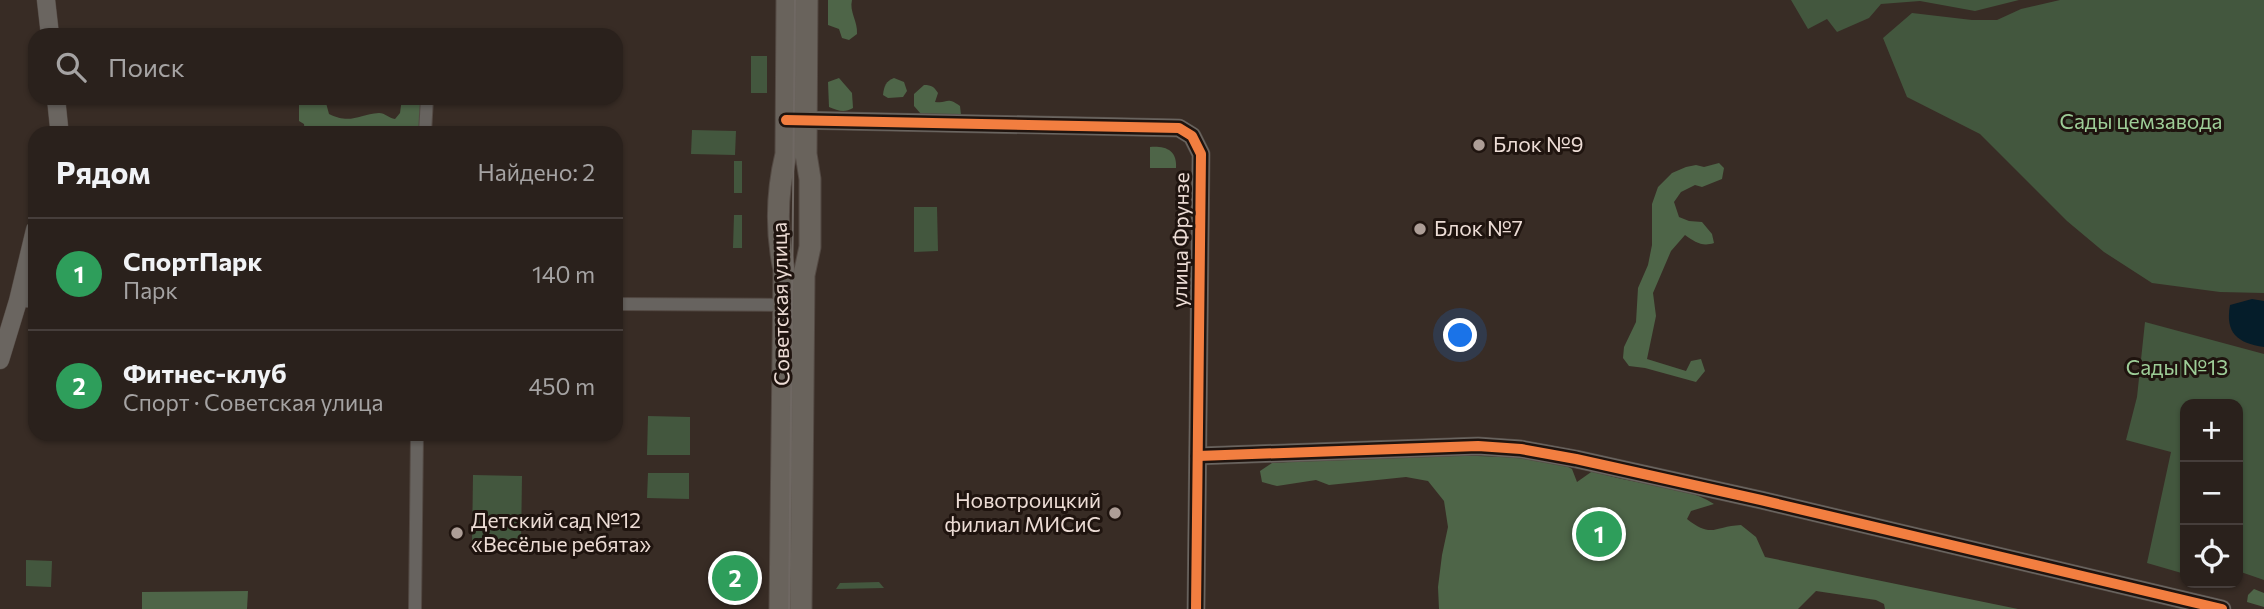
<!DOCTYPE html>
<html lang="ru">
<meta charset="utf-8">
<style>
body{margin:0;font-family:Commissioner,sans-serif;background:#322925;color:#f1f3f6}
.controls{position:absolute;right:21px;bottom:21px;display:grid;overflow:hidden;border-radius:14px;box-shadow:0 2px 5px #0004}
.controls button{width:63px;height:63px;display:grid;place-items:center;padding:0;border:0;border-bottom:2px solid #463e3b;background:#2a211c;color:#f1f3f6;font:35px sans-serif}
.you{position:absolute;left:1461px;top:336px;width:24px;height:24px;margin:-18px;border:5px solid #fff;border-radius:50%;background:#1a73e8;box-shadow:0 0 0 10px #1a73e833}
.badge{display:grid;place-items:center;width:46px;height:46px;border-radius:50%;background:#b45309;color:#fff;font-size:23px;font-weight:700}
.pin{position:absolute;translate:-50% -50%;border:4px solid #fff;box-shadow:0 2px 7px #0006}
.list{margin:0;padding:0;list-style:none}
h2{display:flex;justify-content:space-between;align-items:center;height:91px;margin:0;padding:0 28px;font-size:30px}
h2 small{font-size:23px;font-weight:400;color:#a5a3a3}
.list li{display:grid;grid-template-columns:46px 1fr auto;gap:21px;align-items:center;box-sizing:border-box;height:112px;padding:0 28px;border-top:2px solid #463e3b}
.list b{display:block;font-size:26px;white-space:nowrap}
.list p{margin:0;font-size:23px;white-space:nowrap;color:#a5a3a3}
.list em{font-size:23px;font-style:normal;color:#a5a3a3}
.icon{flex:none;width:38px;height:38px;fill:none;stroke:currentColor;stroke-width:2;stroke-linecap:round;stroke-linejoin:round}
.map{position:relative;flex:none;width:2264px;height:609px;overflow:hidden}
.search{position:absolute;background:#2a211c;box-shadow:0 2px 5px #0004;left:28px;top:28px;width:595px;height:77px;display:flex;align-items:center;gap:18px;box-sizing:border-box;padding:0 24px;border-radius:21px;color:#a5a3a3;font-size:26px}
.panel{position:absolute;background:#2a211c;box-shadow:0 2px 5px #0004;left:28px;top:126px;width:595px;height:315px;border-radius:21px}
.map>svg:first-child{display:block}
.green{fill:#43573e}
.forest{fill:#4e6548}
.water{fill:#051d2a}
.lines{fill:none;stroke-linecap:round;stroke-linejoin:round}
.street-casing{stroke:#534943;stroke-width:14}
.secondary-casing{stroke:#534943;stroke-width:19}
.primary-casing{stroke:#534943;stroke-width:23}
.street{stroke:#67635f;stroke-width:12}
.secondary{stroke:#6a6560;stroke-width:18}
.primary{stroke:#69635c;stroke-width:21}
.tram{stroke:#6f6863;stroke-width:2}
.cycleway-casing{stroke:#1f140f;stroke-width:15}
.cycleway{stroke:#f27e40;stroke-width:10}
.poi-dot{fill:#ad9e97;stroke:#1f140f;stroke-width:2.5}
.labels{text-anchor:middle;stroke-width:6;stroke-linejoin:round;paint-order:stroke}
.park-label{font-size:21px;fill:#9dcd97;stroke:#1f140f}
.poi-label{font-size:21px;fill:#ecdcd5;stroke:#1f140f;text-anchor:start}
.street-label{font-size:21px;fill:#ecdcd5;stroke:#1f140f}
</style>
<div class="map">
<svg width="2264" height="609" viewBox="0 0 2264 609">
<rect width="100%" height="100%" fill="#382c25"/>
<g class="green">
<path d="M1791,0H2019L1975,11L1920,1L1881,4L1869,18L1837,32L1827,19L1808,29Z"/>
<path d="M2060,0H2264V293L2220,292L2152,283L2104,252L2067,221L1980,134L1907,97L1883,38L1912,13L1972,20H1997L2021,9Z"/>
<rect x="751" y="56" width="16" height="37"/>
<path d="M692,130L736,131L735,155L691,154Z"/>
<rect x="734" y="161" width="8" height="32"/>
<path d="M914,207H937L938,251L914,252Z"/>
<path d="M734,215H742V248H733Z"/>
<path d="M2145,322L2264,354V580L2238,571V404H2185V574L2147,563L2171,452L2126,440L2137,397Z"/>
<path d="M648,416L690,417V455H647Z"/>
<path d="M648,473H689V499L647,498Z"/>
<path d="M473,475L522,476L521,546L472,545Z"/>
<path d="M26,560L52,561L51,587L26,586Z"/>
<path d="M879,582L884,588L836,589L840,583Z"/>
</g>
<g class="forest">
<path d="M828,0H852C849,12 858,21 857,34L849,40L842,38L839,29L828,25Z"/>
<path d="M839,78L852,93L853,108C845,113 838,111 829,107L828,82Z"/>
<path d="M894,78L904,82L907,91L903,97L888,98L883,95C884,86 886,81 894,78Z"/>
<path d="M924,85C932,85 934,87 938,93L935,102C948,104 946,96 960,106L961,115L921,114L914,106V94Z"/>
<path d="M299,98H328L326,103L329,114C351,125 359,114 379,113C385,113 389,118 395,119L400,113L402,98H422L421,133H305L304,124L299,121Z"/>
<path d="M1150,147C1166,146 1177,150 1176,168H1150Z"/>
<path d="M1719,163L1724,168L1722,179L1702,187L1695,185L1681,192L1674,202L1679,217L1689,221L1702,222L1712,234L1714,243C1702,247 1695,242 1685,235L1671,251L1653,293L1656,316L1647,359L1686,371L1691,361L1701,359L1705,371L1696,382L1645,368L1629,366L1623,358L1624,347L1636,322L1638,288L1648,265L1652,245V204L1658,187L1672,173L1686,167L1696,165L1704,167Z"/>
<path d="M1413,454L1538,458L1559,462L1572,469L1577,482L1594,470C1631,487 1679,481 1714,504L1691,511L1687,519C1712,539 1715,526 1741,525L1756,537L1765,557L2018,609H1885L1884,604L1876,600L1816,591L1798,609H1439L1438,587L1442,555L1448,527L1444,501L1428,481L1406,477L1329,485L1316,480L1277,486L1262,482L1260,471L1272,463Z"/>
<path d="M2254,589L2264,593V607L2247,602L2248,595Z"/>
<path d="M248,591L247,609H142V592Z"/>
</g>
<path class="water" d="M2252,299L2264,301V347C2237,343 2225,333 2230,305Z"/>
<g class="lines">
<defs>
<g id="street">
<path d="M425,133L427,98"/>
<path d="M18,301H35"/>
<path d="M616,304L787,305"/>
<path d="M415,609L417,434"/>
</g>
<g id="secondary">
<path d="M46,0L50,35"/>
<path d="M56,98L59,127L58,133"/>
<path d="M795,120L1179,128L1192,136L1201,154L1196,609"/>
<path d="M0,360L18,301L35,230"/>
<path d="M1198,456L1478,446L1521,449L1576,459L1761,500L2222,609"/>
</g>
<g id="primary">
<path d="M780,609L784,270C776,232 777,191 786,154L787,0"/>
<path d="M801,609L804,275L810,247V179L806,154L807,0"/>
</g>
</defs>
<use href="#street" class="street-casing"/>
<use href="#secondary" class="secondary-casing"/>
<use href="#primary" class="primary-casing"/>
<use href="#street" class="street"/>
<use href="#secondary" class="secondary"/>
<use href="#primary" class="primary"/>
<path class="tram" d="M789,609L795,0"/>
<defs>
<g id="cycleway">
<path d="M786,120L1179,128L1192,136L1201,154L1196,609"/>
<path d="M1198,456L1478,446L1521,449L1576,459L1761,500L2222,609"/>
</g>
</defs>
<use href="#cycleway" class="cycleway-casing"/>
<use href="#cycleway" class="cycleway"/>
</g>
<g class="poi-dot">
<circle cx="1479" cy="145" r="7"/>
<circle cx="1420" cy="229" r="7"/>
<circle cx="1115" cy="513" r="7"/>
<circle cx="457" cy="533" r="7"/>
</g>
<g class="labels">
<g class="park-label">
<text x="2141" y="129">Сады цемзавода</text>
<text x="2177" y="375">Сады №13</text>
</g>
<g class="poi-label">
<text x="1493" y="152">Блок №9</text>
<text x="1434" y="236">Блок №7</text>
<text x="1101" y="508" text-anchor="end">Новотроицкий<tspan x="1101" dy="24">филиал МИСиС</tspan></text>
<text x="471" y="528">Детский сад №12<tspan x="471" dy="24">«Весёлые ребята»</tspan></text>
</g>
<g class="street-label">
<text transform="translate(1181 240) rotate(-89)" y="7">улица Фрунзе</text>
<text transform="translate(781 304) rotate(-91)" y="7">Советская улица</text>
</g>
</g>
</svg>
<div class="controls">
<button>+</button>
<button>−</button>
<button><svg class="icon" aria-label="locate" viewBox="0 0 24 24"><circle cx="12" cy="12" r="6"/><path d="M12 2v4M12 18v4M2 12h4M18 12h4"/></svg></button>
</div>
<div class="you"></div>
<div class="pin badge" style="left:1599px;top:534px;background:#2e9e5b">1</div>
<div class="pin badge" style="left:735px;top:578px;background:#2e9e5b">2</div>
<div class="search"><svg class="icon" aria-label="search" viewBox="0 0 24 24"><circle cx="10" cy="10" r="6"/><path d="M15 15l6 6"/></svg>Поиск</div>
<section class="panel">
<h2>Рядом<small>Найдено: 2</small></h2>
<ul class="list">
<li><span class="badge" style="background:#2e9e5b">1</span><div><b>СпортПарк</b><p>Парк</p></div><em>140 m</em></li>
<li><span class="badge" style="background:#2e9e5b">2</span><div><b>Фитнес-клуб</b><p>Спорт · Советская улица</p></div><em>450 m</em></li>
</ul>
</section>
</div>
